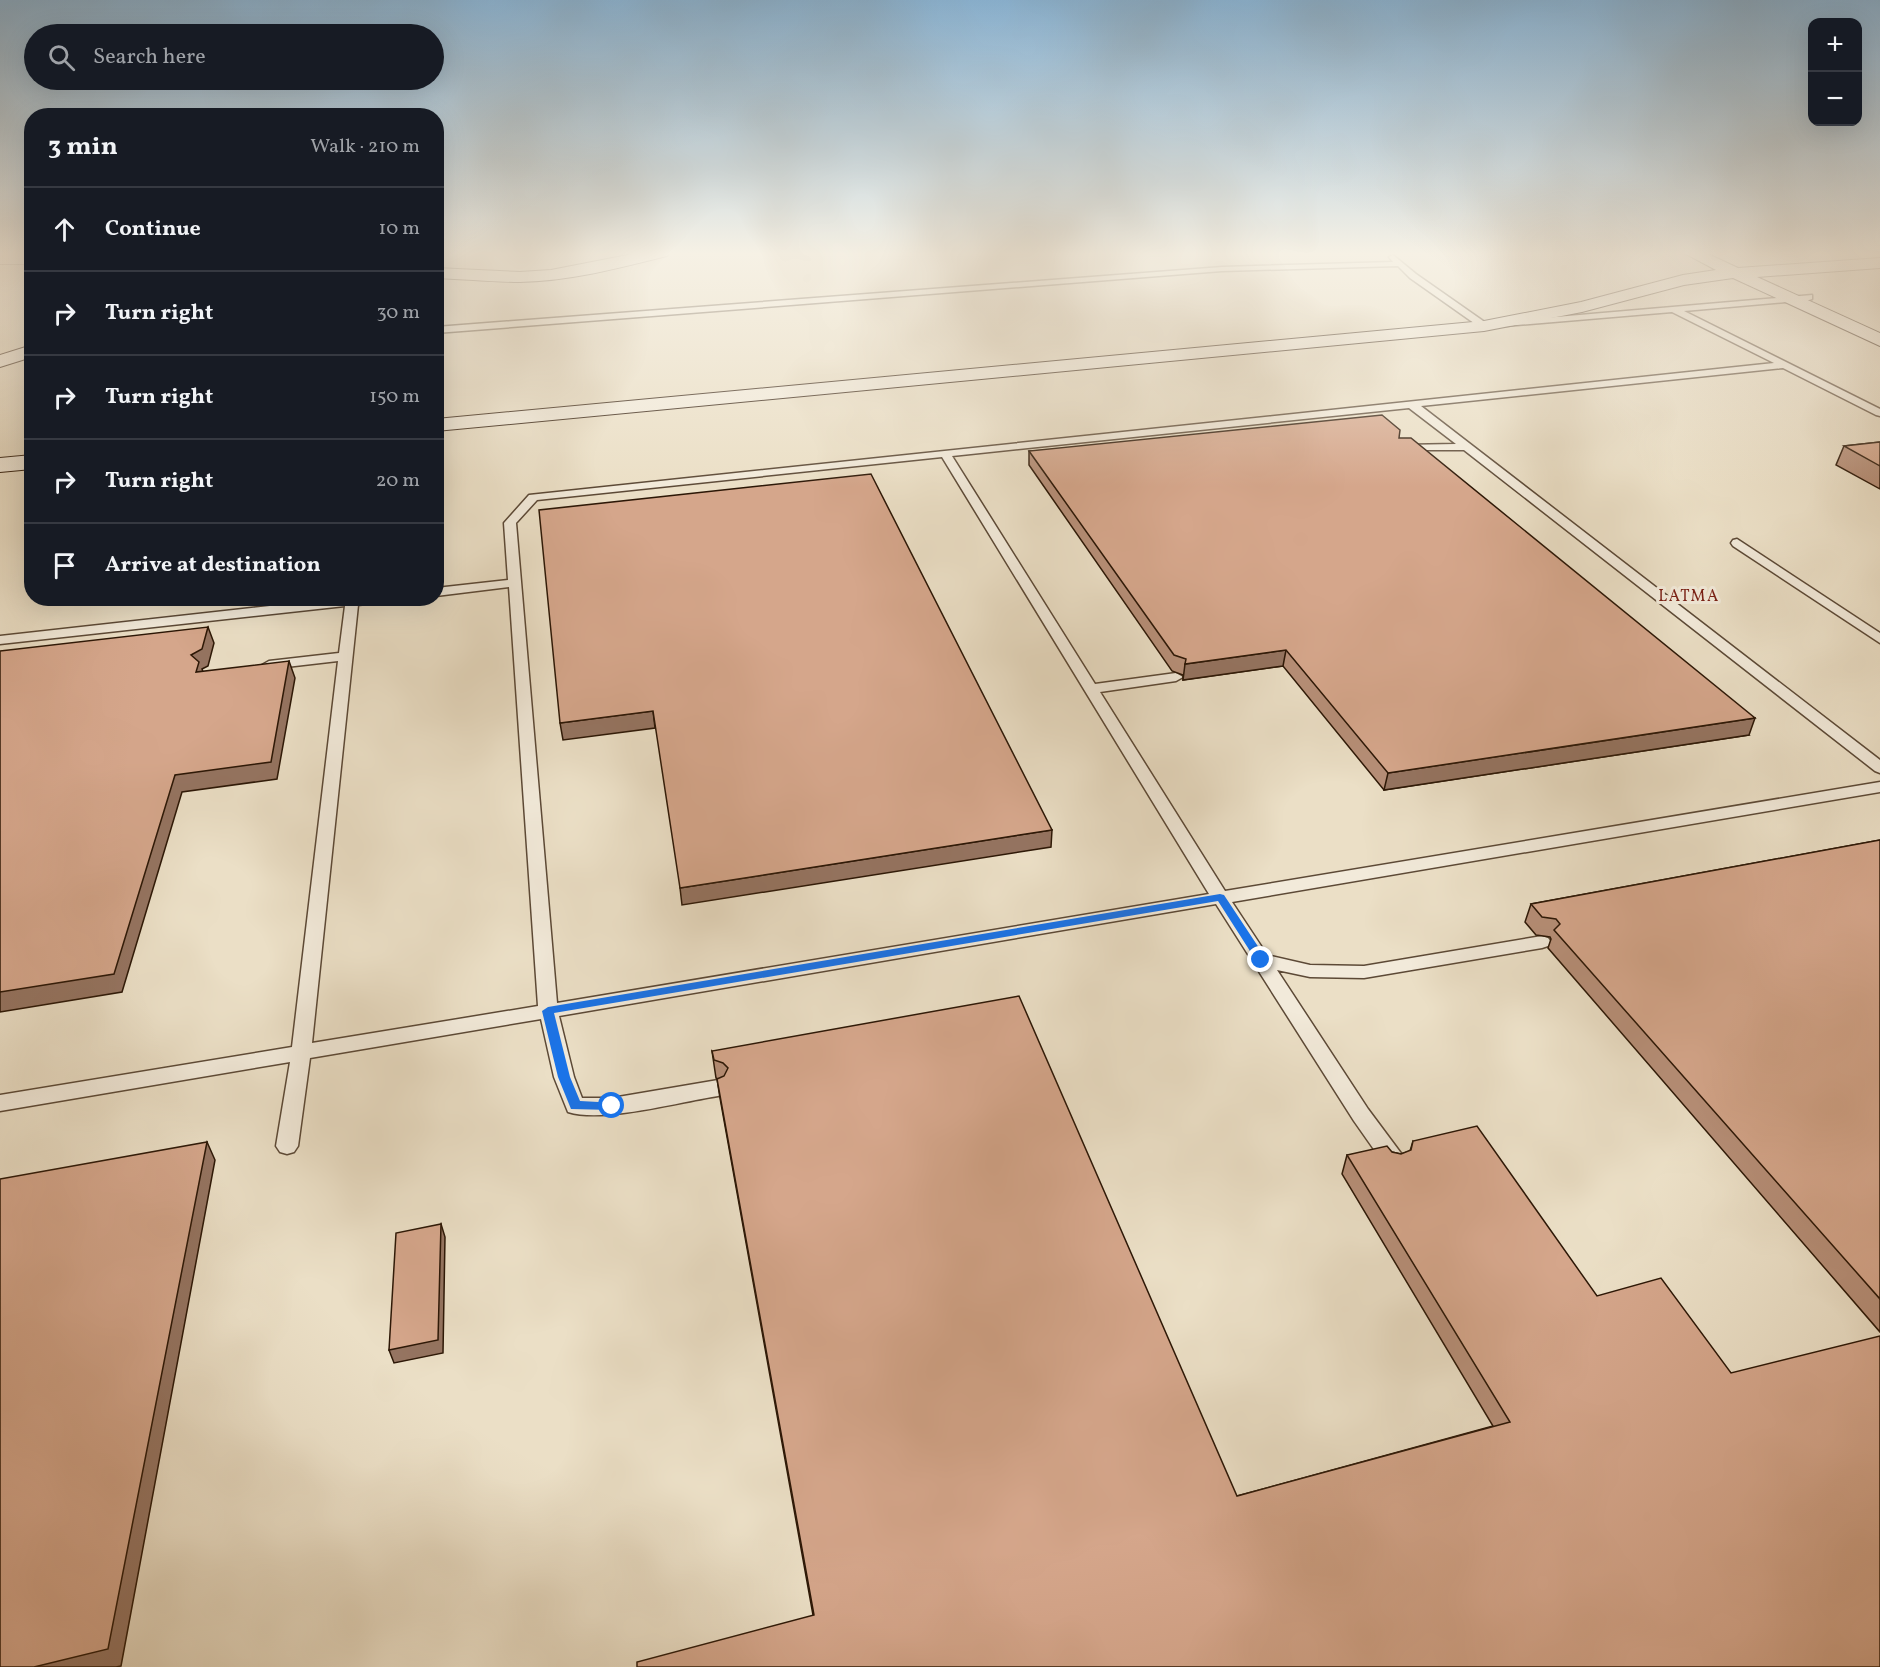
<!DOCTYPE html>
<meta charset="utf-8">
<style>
body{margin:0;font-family:Vollkorn,serif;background:#20242c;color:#f1f3f6}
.controls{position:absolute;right:18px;top:18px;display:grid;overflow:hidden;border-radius:12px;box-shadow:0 6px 24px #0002}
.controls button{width:54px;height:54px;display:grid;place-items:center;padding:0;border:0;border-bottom:2px solid #363941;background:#171b24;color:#f1f3f6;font:30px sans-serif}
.stop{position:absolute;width:18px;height:18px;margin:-14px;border:4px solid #1a73e8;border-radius:50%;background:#fff}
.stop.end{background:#1a73e8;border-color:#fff;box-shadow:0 2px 6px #0008}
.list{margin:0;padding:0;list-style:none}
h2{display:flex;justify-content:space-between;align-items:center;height:78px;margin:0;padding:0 24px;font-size:26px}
h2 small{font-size:20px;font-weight:400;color:#9ea1a6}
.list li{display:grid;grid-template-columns:39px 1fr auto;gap:18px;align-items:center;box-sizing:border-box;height:84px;padding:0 24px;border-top:2px solid #363941}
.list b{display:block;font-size:22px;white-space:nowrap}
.list em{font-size:20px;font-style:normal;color:#9ea1a6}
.icon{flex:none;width:33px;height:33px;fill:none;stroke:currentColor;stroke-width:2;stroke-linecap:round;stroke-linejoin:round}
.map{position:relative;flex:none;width:1880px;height:1667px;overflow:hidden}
.search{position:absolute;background:#171b24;box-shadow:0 6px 24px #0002;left:24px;top:24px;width:420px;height:66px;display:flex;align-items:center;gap:15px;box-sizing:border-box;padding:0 21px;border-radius:33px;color:#9ea1a6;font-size:22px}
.panel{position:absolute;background:#171b24;box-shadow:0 6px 24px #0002;left:24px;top:108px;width:420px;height:498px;border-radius:24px}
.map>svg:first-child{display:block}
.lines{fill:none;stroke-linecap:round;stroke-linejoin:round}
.lane-casing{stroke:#5c4936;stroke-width:3}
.street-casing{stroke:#5c4936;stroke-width:2}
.secondary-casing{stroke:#2c1706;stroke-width:2}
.lane{fill:#f2eada;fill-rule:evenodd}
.street{fill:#f2eada;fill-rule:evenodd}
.secondary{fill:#f2eada;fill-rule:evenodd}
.wall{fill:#b78f78;stroke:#2c1706;stroke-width:1.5}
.shaded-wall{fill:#957461;stroke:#2c1706;stroke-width:1.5}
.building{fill:#d5a68b;stroke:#2c1706;stroke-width:1.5}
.route{fill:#1a73e8}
.labels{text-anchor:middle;stroke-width:6;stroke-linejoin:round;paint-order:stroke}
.far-neighbourhood-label{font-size:16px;letter-spacing:1.5px;fill:#7a1f14;stroke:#f2eada}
</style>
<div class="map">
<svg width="1880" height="1667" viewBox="0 0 1880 1667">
<rect width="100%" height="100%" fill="#ebdfc6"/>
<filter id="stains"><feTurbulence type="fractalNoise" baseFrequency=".00333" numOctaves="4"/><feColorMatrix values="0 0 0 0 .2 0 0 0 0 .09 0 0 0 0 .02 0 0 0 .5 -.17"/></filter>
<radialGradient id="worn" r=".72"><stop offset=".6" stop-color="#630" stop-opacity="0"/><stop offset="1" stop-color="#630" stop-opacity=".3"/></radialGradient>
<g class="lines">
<defs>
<g id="lane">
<path d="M1393,255L1416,274L1486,323L1812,295V299L1809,300L1684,311L1880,409V416L1876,415L1783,368L1421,406L1880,760V773L1875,771L1464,450H1398V446L1402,445L1456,444L1409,408L952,456L1095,684L1176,673L1183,677L1176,681L1100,692L1225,891L1880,782V792L1232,902L1267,955L1310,965L1364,966L1542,936L1548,938L1551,942L1548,946L1542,948L1364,978L1310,977L1277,970L1368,1109L1403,1156L1406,1162L1403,1168L1395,1170L1387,1168L1354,1121L1216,904L559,1016L574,1077L582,1098H612L718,1080L725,1083L728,1088L725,1093L718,1096C679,1102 604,1123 568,1112L554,1077L541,1019L310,1058L298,1146L294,1152L287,1154L280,1152L276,1146L290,1062L0,1111V1095L292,1047L338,661L269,669L262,665L269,661L339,653L345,606L0,644V636L342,598H389L383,602L358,605L312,1043L538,1006L509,587L436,596V588L508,580L504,523L529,495L1774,363L1672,312L1481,328L1410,278L1398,266L1222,271L436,333V327L1222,267L1393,262L1389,257ZM942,457L1209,894L557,1003L516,523L537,500Z"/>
<path d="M1737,539L1880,633V643L1733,546L1731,543L1733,540Z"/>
</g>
<rect id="street" x="0" y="254" width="32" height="10"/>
<g id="secondary">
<path d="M638,253H669L667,256C619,268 570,281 520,282C492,282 464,279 436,278V268L520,272L551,270Z"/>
<path d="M1684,253H1706L1738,268L1880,258V268L1757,277L1880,333V346L1733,278L1684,285L1582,312L1484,331L436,431V419L1484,321L1581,302L1683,275L1716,270Z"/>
<path d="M32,345V357L0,367V355Z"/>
<path d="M32,455V469L0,472V458Z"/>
</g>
</defs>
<use href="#lane" class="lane-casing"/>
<use href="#street" class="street-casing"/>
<use href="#secondary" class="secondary-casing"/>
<use href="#lane" class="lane"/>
<use href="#street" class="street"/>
<use href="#secondary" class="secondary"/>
</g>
<g class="wall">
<path d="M1399,438L1749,735L1384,790L1283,666L1183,680V675L1172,671L1029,465V451Z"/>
<path d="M1880,442V489L1836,465L1844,446Z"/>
<path d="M1880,840V1332L1548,948L1551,939L1550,937L1536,935L1525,922L1531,904Z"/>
<path d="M712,1051L1237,1496L1493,1426L1342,1174L1347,1155L1392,1152L1401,1154L1410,1151L1413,1141L1597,1296L1731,1373L813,1615L720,1098L717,1079H718L716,1078Z"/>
</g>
<g class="shaded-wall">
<path d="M208,627L214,643L208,666L202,669L205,678L196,672L191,655Z"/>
<path d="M1286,650L1283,666L1183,680L1185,664Z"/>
<path d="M289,661L295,678L277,779L182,792L122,992L0,1012V992L175,775Z"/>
<path d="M653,711L655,728L563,740L560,723Z"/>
<path d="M1755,718L1749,735L1384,790L1388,773Z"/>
<path d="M1052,830L1051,847L682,905L680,888Z"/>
<path d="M207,1142L215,1160L121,1666L116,1667H34Z"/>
<path d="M441,1224L445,1237L443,1353L394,1363L389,1350Z"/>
</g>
<g class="building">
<path d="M1382,415L1400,430L1399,438H1411L1755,718L1388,773L1286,650L1185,664L1186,659L1174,655L1029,451Z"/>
<path d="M1880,442V466L1844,446Z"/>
<path d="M871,474L1052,830L680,888L653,711L560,723L539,510Z"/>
<path d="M208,627L202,649L191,655L199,662L196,672L289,661L271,762L175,775L114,974L0,992V651Z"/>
<path d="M1880,840V1299L1554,930L1560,924L1556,919L1542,917L1531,904Z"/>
<path d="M1019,996L1237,1496L1510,1422L1347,1155L1387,1146L1392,1152L1401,1154L1411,1150L1413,1141L1477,1126L1597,1296L1661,1278L1731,1373L1880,1336V1667H637V1662L814,1615L717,1079L724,1076L728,1068L723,1063L714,1060L712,1051Z"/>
<path d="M207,1142L108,1649L34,1667H0V1179Z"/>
<path d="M441,1224L438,1340L389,1350L396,1233Z"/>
</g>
<linearGradient id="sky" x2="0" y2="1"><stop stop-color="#8ab6d8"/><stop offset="0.52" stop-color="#f6f1e5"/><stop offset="1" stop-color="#f6f1e5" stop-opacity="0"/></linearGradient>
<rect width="1880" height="487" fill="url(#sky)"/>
<path class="route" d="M1220,894L1224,895L1265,957V962H1257L1218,901L554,1013L570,1077L580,1101L617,1103V1109L612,1110L571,1109L558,1077L542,1011L548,1007Z"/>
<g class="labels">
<g class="far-neighbourhood-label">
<text x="1689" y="601">LATMA</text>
</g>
</g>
<rect width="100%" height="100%" filter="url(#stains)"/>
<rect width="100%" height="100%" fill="url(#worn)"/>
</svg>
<div class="controls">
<button>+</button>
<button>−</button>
</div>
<div class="stop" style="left:612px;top:1106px"></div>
<div class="stop end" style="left:1261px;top:960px"></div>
<div class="search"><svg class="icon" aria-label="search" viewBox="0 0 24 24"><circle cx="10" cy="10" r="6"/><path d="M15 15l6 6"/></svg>Search here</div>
<section class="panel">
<h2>3 min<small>Walk · 210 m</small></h2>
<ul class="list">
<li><svg class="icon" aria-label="ahead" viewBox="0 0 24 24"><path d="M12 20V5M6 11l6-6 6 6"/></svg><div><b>Continue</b></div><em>10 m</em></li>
<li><svg class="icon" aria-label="right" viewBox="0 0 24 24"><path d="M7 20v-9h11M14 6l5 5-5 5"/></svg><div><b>Turn right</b></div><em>30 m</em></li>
<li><svg class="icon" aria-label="right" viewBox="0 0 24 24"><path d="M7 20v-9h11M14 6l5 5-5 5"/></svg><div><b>Turn right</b></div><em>150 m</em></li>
<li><svg class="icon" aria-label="right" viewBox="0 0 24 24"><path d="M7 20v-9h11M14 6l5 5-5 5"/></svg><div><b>Turn right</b></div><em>20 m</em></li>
<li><svg class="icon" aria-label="arrive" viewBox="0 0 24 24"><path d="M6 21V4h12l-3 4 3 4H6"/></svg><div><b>Arrive at destination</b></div></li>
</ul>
</section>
</div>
